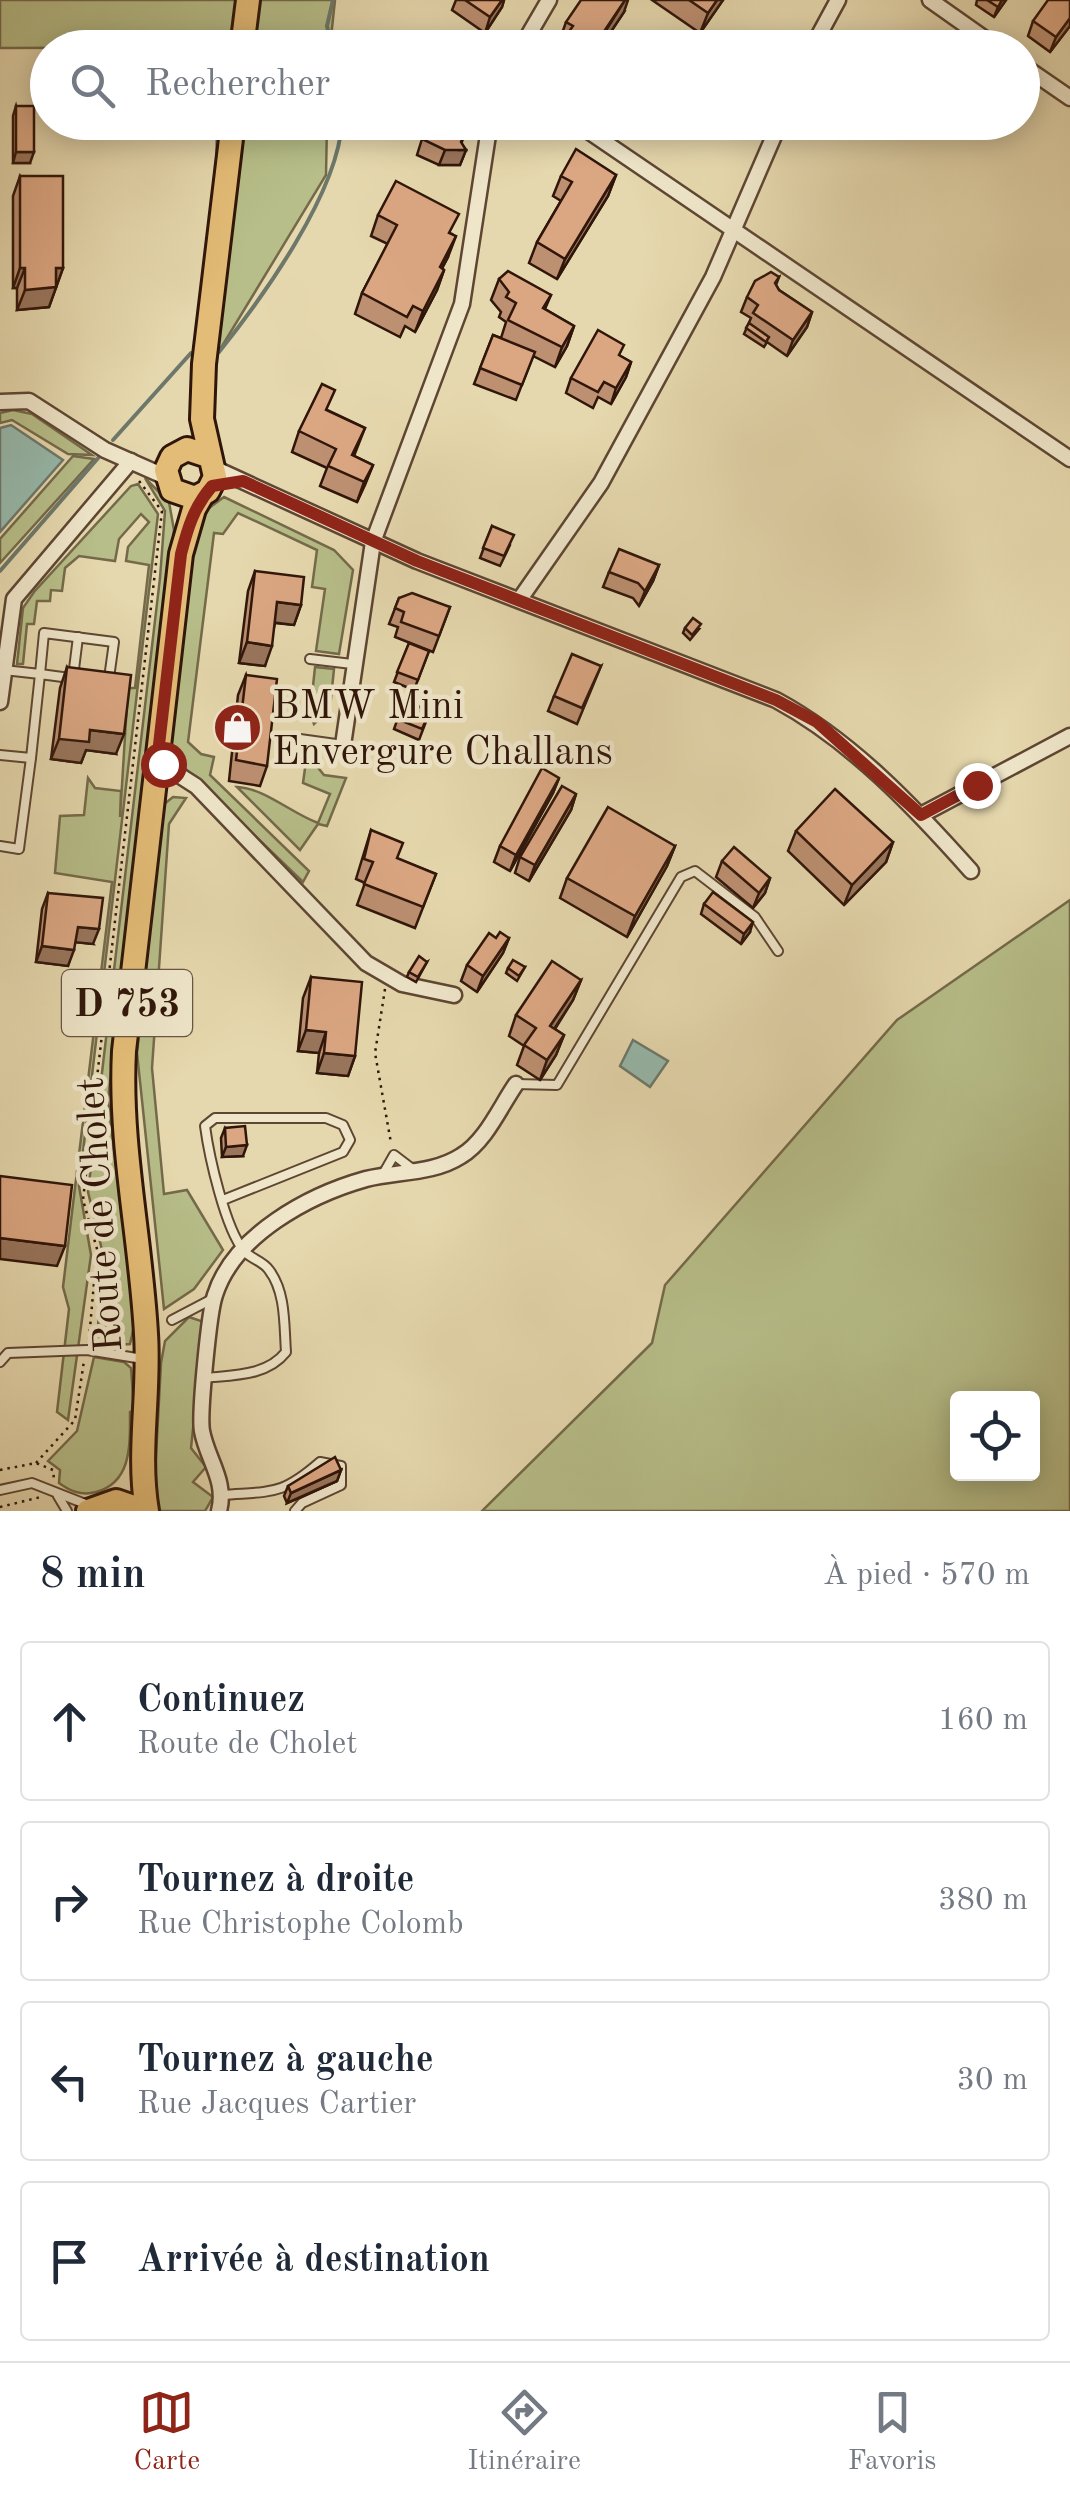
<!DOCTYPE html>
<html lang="fr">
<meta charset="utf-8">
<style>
body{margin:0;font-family:"Old Standard TT",serif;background:#f2f2f3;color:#1f2937}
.controls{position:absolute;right:30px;bottom:30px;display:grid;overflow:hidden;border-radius:10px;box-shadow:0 5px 25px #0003}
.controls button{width:90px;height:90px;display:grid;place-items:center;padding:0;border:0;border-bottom:2px solid #e0e1e3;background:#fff;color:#1f2937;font:50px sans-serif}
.stop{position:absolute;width:30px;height:30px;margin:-22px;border:8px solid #8f2418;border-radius:50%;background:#fff}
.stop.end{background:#8f2418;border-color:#fff;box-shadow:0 2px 10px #0008}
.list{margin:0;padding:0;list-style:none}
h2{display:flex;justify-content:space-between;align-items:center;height:130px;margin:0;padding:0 40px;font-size:42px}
h2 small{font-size:32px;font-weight:400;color:#747a83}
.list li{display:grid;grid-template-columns:65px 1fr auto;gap:30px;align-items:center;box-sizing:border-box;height:160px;margin:0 20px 20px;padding:0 20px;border:2px solid #e0e1e3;border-radius:10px}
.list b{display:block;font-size:38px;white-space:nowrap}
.list p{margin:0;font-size:32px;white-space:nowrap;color:#747a83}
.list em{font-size:32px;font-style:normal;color:#747a83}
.icon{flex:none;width:55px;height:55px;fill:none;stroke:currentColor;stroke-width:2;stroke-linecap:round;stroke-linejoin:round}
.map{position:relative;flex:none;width:1070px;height:1511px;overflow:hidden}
.search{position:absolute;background:#fff;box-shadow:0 5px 25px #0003;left:30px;right:30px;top:30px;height:110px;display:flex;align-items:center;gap:25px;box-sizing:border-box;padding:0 35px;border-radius:55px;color:#747a83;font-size:38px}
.sheet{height:850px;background:#fff}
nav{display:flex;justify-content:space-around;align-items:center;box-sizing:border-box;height:140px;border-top:2px solid #e0e1e3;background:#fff;font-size:28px;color:#747a83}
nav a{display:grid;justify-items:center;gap:5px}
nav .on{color:#8f2418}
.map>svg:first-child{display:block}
.green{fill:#b7be89;stroke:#746a4a;stroke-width:2.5;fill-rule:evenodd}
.water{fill:#96b9ac;stroke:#6d786b;stroke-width:2.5}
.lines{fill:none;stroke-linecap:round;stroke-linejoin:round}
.stream{stroke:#6d786b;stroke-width:4}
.lane-casing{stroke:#5e4633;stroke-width:12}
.street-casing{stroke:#5e4633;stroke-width:19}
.primary-casing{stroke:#30160a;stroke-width:28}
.path{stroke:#30160a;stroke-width:2.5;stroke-dasharray:2.5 5;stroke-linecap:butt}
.lane{stroke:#efe6ca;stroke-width:8}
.street{stroke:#efe6ca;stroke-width:14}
.primary{stroke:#e3bc77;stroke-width:22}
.wall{fill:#bc9071;stroke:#30160a;stroke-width:2.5}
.shaded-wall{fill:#99755c;stroke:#30160a;stroke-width:2.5}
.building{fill:#dba783;stroke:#30160a;stroke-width:2.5}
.route{stroke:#8f2418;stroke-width:12}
.labels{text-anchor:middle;stroke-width:9;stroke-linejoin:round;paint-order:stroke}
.shield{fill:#efe6ca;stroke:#695444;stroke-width:2.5}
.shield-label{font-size:38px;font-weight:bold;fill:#30160a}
.poi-label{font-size:40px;fill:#30160a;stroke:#efe6ca;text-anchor:start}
.street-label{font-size:40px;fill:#30160a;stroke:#efe6ca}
</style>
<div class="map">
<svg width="1070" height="1511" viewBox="0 0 1070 1511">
<rect width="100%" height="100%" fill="#e6d8ae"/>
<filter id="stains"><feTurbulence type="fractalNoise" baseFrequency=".002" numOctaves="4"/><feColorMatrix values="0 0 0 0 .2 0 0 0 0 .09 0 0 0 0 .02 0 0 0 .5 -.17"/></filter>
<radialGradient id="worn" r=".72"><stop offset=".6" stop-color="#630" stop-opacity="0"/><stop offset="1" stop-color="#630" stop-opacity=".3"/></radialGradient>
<g class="green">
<path d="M0,0H335L330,47L0,48Z"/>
<path d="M217,123H327L326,175L213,361Z"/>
<path d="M13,410L32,414L92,455L68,454L12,420L0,423V413Z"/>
<path d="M73,456L94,459L0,563V539Z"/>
<path d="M145,478L169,502L174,530L108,1100L135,1322L130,1344L106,1346L97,1342L103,1254L88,1192L160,578L165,511Z"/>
<path d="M138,484L158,514L79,1186L91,1255L68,1420L57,1412L69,1309L63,1287L112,882L55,873L60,816L84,815L88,778L95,788L121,791L120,817L128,688H135L149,565L126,561L128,547L149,522L141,514L119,539L115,561L79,556L65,568L62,591L51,590L50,601H37L34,624H27L23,664H17L23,608L34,592L131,486Z"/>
<path d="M224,497L334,550L353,570L339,654L316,651L325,589L312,587L317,550L238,513L223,534L214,533L188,742L201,754L214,757L210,775L309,871L303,882L165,749L191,539L205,511Z"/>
<path d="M315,667L334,669L330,708L314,724L310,714Z"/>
<path d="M307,754L324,775L346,778L327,826L318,824L300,850L237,787C264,788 291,813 318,823L330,794L303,783Z"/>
<path d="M173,797L186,798L169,824L152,1068L164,1194L187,1190L223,1250L194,1289L164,1309L137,1053L163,805Z"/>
<path d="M1070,900V1511H482L652,1343L665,1285L897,1020ZM958,1398H1032V1474H958Z"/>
<path d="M189,1317L204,1322L191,1448L206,1467L193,1482L213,1497L205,1511H157L154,1494L161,1363L165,1341Z"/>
<path d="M94,1357L124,1362L131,1368L134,1410L130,1412C130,1445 132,1482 96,1492C81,1496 70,1491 59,1483L60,1470L48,1461L77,1431Z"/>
</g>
<g class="water">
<path d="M11,425L63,460L0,532V428Z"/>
<path d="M633,1040L668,1061L650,1087L620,1066Z"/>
</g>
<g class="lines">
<g class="stream">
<path d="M332,48L327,26L333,0"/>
<path d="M219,352C263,297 338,193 342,122"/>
<path d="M113,440L191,353"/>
<path d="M0,571L99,457"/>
</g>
<defs>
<g id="lane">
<path d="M310,659L352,664"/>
<path d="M4,670L40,674L44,633L114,642L109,678"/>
<path d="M73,677L78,637"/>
<path d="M300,739L343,745"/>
<path d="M0,755L31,758L40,674L70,678"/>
<path d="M0,846L19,849L31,758"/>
<path d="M516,1084L557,1085L681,877L695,871L755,917L778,951"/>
<path d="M382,1176L394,1155L415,1171"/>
<path d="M172,1320L214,1298"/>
<path d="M0,1362L8,1353L87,1350L143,1359"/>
<path d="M205,1378C234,1375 267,1376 286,1352C284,1325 286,1292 269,1270C263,1261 251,1259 244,1251C225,1228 209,1156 205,1126L215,1118H326L343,1125L350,1140L343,1152L223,1200"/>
<path d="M0,1490L32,1483L88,1505"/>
<path d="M222,1495C272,1491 281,1496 320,1462L341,1466V1485L302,1503L295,1511"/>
<path d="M58,1496L67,1511"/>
</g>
<g id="street">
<path d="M930,0L998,48"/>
<path d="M521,48L549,0"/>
<path d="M812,48L838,0"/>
<path d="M1022,65L1070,98"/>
<path d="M575,122L1070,459"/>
<path d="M0,402L29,401L105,450L166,477"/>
<path d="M214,468L417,561L776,700C852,741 914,807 971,871"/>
<path d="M520,599L601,483L713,277L780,122"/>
<path d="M0,702L14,599L131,461"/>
<path d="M343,745L373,542L462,304L490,122"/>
<path d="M157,761L196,786L366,963L402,984L454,995"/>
<path d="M921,815L1070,736"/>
<path d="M219,1511C227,1481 207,1459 202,1431C199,1415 209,1312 215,1295C234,1235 309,1195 366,1179C398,1171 433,1174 461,1156C486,1141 500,1107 516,1084"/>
</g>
<g id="primary">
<path d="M242,48L248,0"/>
<path d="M208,456L187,449L172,457L166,470L172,490L195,498L208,491L215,477L202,419L204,364L233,122"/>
<path d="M88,1511L116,1501L145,1511"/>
<path d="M147,1511C137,1453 150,1393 146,1334C141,1240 119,1145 124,1051L181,554L194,509L202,495"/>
</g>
</defs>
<use href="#lane" class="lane-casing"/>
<use href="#street" class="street-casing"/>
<use href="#primary" class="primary-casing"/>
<g class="path">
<path d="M385,989L375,1053L391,1143"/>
<path d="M89,1339L97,1249L83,1200L162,511L139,481"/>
<path d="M36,1463L75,1420L84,1361"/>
<path d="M0,1470L36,1463L53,1470L54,1479"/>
<path d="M0,1507L41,1497"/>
</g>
<use href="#lane" class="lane"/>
<use href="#street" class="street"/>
<use href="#primary" class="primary"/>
</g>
<g class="wall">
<path d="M456,0H504L502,7L485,33L452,10Z"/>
<path d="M652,0H723L700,33Z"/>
<path d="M977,0H1006L994,17L976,5Z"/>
<path d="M1070,0V26L1050,52L1028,36L1033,21Z"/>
<path d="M624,12L600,48H559L561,44L559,42L566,22Z"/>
<path d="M16,106L30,163H13V116Z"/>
<path d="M717,122H741L734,133Z"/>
<path d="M422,139L461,143L466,150L460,165H439L417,155Z"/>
<path d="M616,175L608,196L557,279L529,263L537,242L561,201L553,196L561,176Z"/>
<path d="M20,176L63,268L49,307L17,310V288H13V196Z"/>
<path d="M378,215L452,234L448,257L442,268L444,270L437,290L415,332L405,326L400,337L355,314L362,293L388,244L371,236Z"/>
<path d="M779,277L776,285L779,290L812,312L807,327L787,356L767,342L764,347L744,334L751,318L741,312L747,297Z"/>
<path d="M499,279L551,295L545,309L574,326L567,346L555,367L533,356L516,400L474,384L493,335L501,338L506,322L499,317L501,312L491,300Z"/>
<path d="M620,356L631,362L626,377L611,404L598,397L593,408L566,393L571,378Z"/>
<path d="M327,410L365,428L354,456L373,465L357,502L320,486L327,468L292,452L299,431Z"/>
<path d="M492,526L510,545L500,566L480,558Z"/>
<path d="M659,565L653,581L639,606L633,598L603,587L609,572Z"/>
<path d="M255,571L301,605L294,625L275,623L265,666L239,663L248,591Z"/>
<path d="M399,598L450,607L433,652L395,637L398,627L389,624Z"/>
<path d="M685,628L699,629L690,640L683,633Z"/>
<path d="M409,643L429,651L414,690L394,682Z"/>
<path d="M601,666L577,724L548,711L554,696Z"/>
<path d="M67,667L116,754L86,750L81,763L51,759L60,688Z"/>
<path d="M246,675L267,766L260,786L229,781L238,695Z"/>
<path d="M404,701L430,711L419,740L394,729Z"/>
<path d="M559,778L553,793L510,871L494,862L500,846Z"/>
<path d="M576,794L571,810L529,881L515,873L520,857Z"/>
<path d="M371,830L397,859L436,874L415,928L357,905L365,883L356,879Z"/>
<path d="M796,831L893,842L886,862L844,905L788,851Z"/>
<path d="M675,846L667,866L627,937L560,898L567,878Z"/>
<path d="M722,861L770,878L765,893L753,908L716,877Z"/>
<path d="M48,893L93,944L75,942L68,966L36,962L42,909Z"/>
<path d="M704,904L750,932L741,944L701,914Z"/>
<path d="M496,938H509L503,953L477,992L461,981L467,965Z"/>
<path d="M427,962L416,982L407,977L409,972Z"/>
<path d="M525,967L517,981L506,973L508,968Z"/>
<path d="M311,977L355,1056L348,1076L317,1073L319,1053L298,1051L303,998Z"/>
<path d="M581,980L573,1000L555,1029L564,1035L556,1055L540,1080L517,1065L524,1046L509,1036L516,1015Z"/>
<path d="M225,1128L243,1156L222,1157L221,1138Z"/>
<path d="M341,1470L337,1481L287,1503L284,1496L288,1486Z"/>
</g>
<g class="shaded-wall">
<path d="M502,0H504L502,7L485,33L490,17Z"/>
<path d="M625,0H628L624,12L600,48H595Z"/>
<path d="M717,0H723L700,33L708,13Z"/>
<path d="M1002,0H1006L994,17L998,7Z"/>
<path d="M1070,18V26L1050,52L1056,37Z"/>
<path d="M465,133L459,150H466L460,165H439L445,150Z"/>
<path d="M16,152H34L30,163H13Z"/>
<path d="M616,175L608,196L557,279L565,259Z"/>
<path d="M456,236L448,257L432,288L440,267Z"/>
<path d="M20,268H25L17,288H13Z"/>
<path d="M56,268H63L49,307L17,310L25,290Z"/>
<path d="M444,270L437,290L415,332L423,311Z"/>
<path d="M812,312L807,327L787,356L793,340Z"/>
<path d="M574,326L567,346L555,367L562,347Z"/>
<path d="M631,362L626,377L611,404L616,388Z"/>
<path d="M373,465L365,485L357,502L364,482Z"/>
<path d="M659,565L653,581L639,606L645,591Z"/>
<path d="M277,602L301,605L294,625L270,622Z"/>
<path d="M247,642L272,646L265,666L239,663Z"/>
<path d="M90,730L124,734L116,754L86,750L81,763L51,759L59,739Z"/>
<path d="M559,778L553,793L510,871L516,855Z"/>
<path d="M576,794L571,810L529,881L535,865Z"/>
<path d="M893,842L886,862L844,905L852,885Z"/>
<path d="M675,846L667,866L627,937L635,916Z"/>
<path d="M770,878L765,893L753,908L759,893Z"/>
<path d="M753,922L750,932L741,944L744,934Z"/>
<path d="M78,927L99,929L93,944L73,942Z"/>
<path d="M509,938L503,953L477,992L483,976Z"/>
<path d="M42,946L74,950L68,966L36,962Z"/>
<path d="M581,980L573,1000L543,1046L550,1026Z"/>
<path d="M306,1030L326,1032L319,1053L298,1051Z"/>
<path d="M564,1035L556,1055L540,1080L547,1060Z"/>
<path d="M324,1053L355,1056L348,1076L317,1073Z"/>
<path d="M247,1145L243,1156L222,1157L226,1147Z"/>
<path d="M0,1238L65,1246L57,1266L0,1259Z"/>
<path d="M341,1470L337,1481L287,1503L291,1493Z"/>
</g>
<g class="building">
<path d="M465,0H502L490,17Z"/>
<path d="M581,0H625L597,42L591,38L585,48H562L559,46L573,26L566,22Z"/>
<path d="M689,0H717L708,13Z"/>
<path d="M987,0H1002L998,7Z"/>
<path d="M1048,0H1070V18L1056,37L1033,21Z"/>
<rect x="16" y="106" width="18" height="46"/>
<path d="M430,122H450L465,133L461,142L466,150H445L422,139Z"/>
<path d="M576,149L616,175L565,259L537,242L572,182L561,176Z"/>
<path d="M20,176H63V268H56V287L25,290V268H20Z"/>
<path d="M396,181L459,214L449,233L456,236L440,267L444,270L423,311L413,306L407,317L362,293L397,225L378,215Z"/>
<path d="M508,271L551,295L543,308L574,326L562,347L508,320L516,303L506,297L509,292L499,279Z"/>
<path d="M771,272L779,277L775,283L779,290L812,312L793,340L753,313L758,305L747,297L755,281Z"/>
<path d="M749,323L769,337L766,342L746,328Z"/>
<path d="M598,330L624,345L619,355L631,362L616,388L604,382L598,392L571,378Z"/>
<path d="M493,335L535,352L522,385L480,368Z"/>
<path d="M322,384L335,390L326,410L365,428L352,455L373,465L364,482L328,466L336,449L299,431Z"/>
<path d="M492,526L514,535L504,556L483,548Z"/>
<path d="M619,549L659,565L645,591L638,583L609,572Z"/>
<path d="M255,571L304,577L301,605L277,602L272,646L247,642Z"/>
<path d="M412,593L450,607L439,636L401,622L404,612L395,608L399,598Z"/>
<path d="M693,618L701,624L692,635L685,628Z"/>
<path d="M409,643L429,651L418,680L397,672Z"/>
<path d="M572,654L601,666L582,708L554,696Z"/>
<path d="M67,667L131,675L124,734L90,730L89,742L59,739Z"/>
<path d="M246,675L277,679L267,766L236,760Z"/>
<path d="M404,701L430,711L422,729L397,719Z"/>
<path d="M542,768L559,778L516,855L500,846Z"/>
<path d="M562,786L576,794L535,865L520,857Z"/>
<path d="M835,789L893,842L852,885L796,831Z"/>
<path d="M608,807L675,846L635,916L567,878Z"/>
<path d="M371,830L403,843L397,858L436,874L423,907L364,884L373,862L364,859Z"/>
<path d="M734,847L770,878L759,893L722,861Z"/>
<path d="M713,892L753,922L744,934L704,904Z"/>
<path d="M48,893L103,898L99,929L78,927L74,950L42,946Z"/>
<path d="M500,932L509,938L483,976L467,965L489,933L496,938Z"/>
<path d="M419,956L427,962L418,977L409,972Z"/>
<path d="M513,960L525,967L519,976L508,968Z"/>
<path d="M552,961L581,980L550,1026L564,1035L547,1060L524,1045L536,1028L516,1015Z"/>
<path d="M311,977L362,982L355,1056L324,1053L326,1032L306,1030Z"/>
<path d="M245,1126L247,1145L226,1147L225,1128Z"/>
<path d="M0,1176L72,1185L65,1246L0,1238Z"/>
<path d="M335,1457L341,1470L291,1493L288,1486Z"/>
</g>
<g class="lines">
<path class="route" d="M163,764L157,762L181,554C188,527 194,507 212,486L243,481L417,561L776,700L817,722L921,815L977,785"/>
</g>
<defs>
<symbol id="shop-disc" viewBox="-11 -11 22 22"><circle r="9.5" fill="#8f2418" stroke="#efe6ca"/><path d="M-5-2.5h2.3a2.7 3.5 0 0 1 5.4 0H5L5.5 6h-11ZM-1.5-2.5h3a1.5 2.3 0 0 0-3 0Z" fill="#fff"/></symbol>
</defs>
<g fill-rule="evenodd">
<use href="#shop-disc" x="210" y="700" width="55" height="55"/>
</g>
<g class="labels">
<rect class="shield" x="62" y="970" width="130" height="66" rx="8"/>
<g class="shield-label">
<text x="127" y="1016">D 753</text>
</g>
<g class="poi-label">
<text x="272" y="718">BMW Mini<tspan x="272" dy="46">Envergure Challans</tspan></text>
</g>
<g class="street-label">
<text transform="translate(98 1215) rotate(-94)" y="14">Route de Cholet</text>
</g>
</g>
<rect width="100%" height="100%" filter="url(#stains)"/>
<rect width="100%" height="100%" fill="url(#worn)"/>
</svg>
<div class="controls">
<button><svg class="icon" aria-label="locate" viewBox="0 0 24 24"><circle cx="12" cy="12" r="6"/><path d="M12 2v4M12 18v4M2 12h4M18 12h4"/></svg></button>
</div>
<div class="stop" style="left:163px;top:764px"></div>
<div class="stop end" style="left:977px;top:785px"></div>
<div class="search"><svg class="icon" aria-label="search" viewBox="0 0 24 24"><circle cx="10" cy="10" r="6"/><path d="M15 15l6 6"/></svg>Rechercher</div>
</div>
<section class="sheet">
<h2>8 min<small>À pied · 570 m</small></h2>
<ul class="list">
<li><svg class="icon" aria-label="ahead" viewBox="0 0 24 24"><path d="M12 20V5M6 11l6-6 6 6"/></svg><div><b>Continuez</b><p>Route de Cholet</p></div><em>160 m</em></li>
<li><svg class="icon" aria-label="right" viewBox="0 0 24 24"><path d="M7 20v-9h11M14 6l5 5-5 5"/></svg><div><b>Tournez à droite</b><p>Rue Christophe Colomb</p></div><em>380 m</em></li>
<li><svg class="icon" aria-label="left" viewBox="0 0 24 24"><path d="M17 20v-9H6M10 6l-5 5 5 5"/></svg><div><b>Tournez à gauche</b><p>Rue Jacques Cartier</p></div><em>30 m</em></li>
<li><svg class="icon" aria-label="arrive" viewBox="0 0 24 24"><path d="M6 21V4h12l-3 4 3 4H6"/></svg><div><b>Arrivée à destination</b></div></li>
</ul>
</section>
<nav>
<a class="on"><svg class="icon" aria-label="map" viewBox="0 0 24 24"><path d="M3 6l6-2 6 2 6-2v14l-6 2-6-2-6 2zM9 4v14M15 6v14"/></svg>Carte</a>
<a><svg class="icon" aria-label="directions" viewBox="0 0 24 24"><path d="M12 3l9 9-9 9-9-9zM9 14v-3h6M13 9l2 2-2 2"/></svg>Itinéraire</a>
<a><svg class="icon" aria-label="saved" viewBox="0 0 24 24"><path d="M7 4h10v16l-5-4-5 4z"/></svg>Favoris</a>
</nav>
